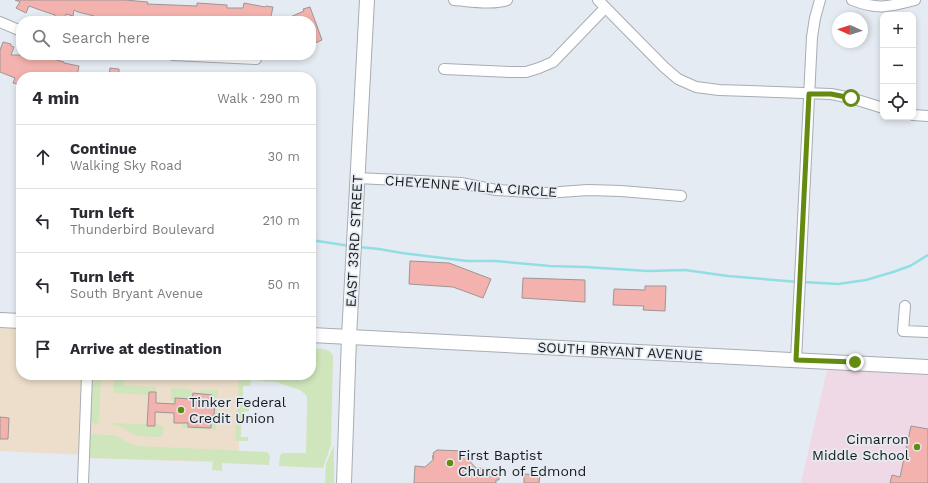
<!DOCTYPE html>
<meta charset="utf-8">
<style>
body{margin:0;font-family:"Work Sans",sans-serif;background:#f7f7f7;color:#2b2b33}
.controls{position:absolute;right:12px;top:12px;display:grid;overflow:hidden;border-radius:8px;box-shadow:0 2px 6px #0003}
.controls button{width:36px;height:36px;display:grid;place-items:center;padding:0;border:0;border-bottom:1px solid #e1e1e2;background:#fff;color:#2b2b33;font:20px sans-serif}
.compass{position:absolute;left:832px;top:12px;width:36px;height:36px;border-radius:50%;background:#fff;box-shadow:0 2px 6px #0003;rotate:273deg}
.stop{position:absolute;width:12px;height:12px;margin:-9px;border:3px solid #648a12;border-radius:50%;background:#fff}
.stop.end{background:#648a12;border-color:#fff;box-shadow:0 1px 4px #0008}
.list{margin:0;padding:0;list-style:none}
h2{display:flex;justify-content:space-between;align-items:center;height:52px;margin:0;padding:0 16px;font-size:17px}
h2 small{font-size:13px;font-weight:400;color:#7c7c81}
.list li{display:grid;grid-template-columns:26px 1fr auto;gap:12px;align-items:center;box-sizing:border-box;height:64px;padding:0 16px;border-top:1px solid #e1e1e2}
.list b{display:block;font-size:15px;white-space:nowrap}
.list p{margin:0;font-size:13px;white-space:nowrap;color:#7c7c81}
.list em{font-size:13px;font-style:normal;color:#7c7c81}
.icon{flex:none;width:22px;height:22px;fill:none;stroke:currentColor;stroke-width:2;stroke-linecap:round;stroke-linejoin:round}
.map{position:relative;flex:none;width:928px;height:483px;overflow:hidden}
.search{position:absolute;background:#fff;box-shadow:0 2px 6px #0003;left:16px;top:16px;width:300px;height:44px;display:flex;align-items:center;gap:10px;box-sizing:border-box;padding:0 14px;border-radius:16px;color:#7c7c81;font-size:15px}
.panel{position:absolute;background:#fff;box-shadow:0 2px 6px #0003;left:16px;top:72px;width:300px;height:308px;border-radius:16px}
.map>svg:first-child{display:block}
.commercial{fill:#eddecb}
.education{fill:#efd9e6}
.green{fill:#cfe5bb}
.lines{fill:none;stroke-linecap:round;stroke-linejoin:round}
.stream{stroke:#92dfe3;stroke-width:2.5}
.building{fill:#f3b2ae;stroke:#9f9594}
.street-casing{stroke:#a7adb3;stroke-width:12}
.secondary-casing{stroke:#a7adb3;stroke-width:16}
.street{stroke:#fff;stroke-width:10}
.secondary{stroke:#fff;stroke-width:14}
.route{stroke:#648a12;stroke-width:5}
.poi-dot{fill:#648a12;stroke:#e5ebf2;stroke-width:1.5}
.labels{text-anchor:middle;stroke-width:3.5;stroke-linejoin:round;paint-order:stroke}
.street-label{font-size:14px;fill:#171a1c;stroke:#e5ebf2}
.poi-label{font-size:14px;fill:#171a1c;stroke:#e5ebf2;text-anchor:start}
</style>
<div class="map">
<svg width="928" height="483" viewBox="0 0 928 483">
<rect width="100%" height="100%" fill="#e5ebf2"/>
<path class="commercial" d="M0,320L21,321V375H243L238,463L88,458L84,455L0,451Z"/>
<path class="education" d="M829,361L928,367V483H801Z"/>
<g class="green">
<path d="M311,349C319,349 331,347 333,357L331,445L323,468L279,466L280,456L282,453H306L307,404V398L306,395L300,390L276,382L251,380L250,386H243V408H249V411L242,412L241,437H248V440L247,441H235L239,375H311Z"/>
<path d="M96,375H103L101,380L99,423L98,424C93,424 91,423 89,418L90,393Z"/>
<path d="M118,376H124L123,386L156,387V392H149L148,395L115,393C111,388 113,380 118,376Z"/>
<path d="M171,388L190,389L193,393L192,399L175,398V404H174L171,399Z"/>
<path d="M200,390H218L216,430L182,428V423H188V427L210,428L211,416H214L215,400H212V395L200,393Z"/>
<path d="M112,423L161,425L164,428C164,431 164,435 161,436C157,438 140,436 135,435C126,431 124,426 112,425Z"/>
<path d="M93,434L117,436L130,444L138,446L267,452L270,456L269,465L222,463V471L212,470L213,461L88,458L90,436Z"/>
<path d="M334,445V483H325L326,464Z"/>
</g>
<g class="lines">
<g class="stream">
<path d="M311,240L350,246"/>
<path d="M359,247L379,249L402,253L467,261H495L550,266L585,267L648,271L685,270L728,276L798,282"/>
<path d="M803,282L838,284L866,280L893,272L910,266L928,255"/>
</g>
</g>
<g class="building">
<path d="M15,0H125L148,2L147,4L197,6V3L227,5V8H243L244,3L265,7L266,6L273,7L270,21H93L94,16L78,12L74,10L73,16L66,14L64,21H53L55,15L40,10L29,6L26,13L16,8L20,2Z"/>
<path d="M310,7L322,40L311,45V21H281L304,11L303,9Z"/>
<path d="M3,42L11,44V46L14,47L11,55H28L37,57V55H38L64,62V63L79,66L77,77H21V85L13,83L15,78L0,72V50Z"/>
<path d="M110,68L119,69V77H109Z"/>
<path d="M410,261L449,263L491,279L483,298L453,287L409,284Z"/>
<path d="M523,278L585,280V302L522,298Z"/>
<path d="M645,286H666L665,311L643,310L644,306L613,305L614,289L645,290Z"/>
<path d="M149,392H156V403L175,404V398L192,399L193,393L212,395V400H215L214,416H211V428L188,427V423H174V413L155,412V426H147Z"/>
<path d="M0,417L9,418L8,439H0Z"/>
<path d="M911,426L928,429V483H890L892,475L900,477Z"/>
<path d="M437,450L466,451V457L476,468L499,469V480H496V483H414L415,466L425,467L434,459L432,458L434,457L432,456L434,455L433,453Z"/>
<path d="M524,474L540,475L539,483H524Z"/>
</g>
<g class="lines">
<defs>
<g id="street">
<path d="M454,0C469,1 493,5 507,0"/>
<path d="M598,0L664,67L678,79L696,87L719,90L831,94L851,98L883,108"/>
<path d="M852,0C878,10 888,7 915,0"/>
<path d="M0,22L21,31"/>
<path d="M173,55L256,59"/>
<path d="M444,69L510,72H526L539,68L553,62L605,8"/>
<path d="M913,115L928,116"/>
<path d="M357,178L461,183L496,190L546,193L588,190L621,191L681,196"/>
<path d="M905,306L903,331L928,332"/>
<path d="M796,360L812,37L815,18L820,0"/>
<path d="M83,483L87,375"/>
</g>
<g id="secondary">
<path d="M0,320L21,321"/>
<path d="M311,335L928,367"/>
<path d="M344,483L349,337L367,0"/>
</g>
</defs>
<use href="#street" class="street-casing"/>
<use href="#secondary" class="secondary-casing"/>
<use href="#street" class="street"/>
<use href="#secondary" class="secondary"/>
</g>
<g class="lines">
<path class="route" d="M851,98L831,94H809L796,360L855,362"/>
</g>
<g class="poi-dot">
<circle cx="181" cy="410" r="4"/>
<circle cx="917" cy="447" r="4"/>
<circle cx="450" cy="463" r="4"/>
</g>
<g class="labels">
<g class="street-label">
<text transform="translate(471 186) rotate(4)" y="5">CHEYENNE VILLA CIRCLE</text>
<text transform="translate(354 241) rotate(-87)" y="5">EAST 33RD STREET</text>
<text transform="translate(620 351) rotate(3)" y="5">SOUTH BRYANT AVENUE</text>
</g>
<g class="poi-label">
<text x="189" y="407">Tinker Federal<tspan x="189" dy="16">Credit Union</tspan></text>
<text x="909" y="444" text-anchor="end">Cimarron<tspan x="909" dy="16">Middle School</tspan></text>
<text x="458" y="460">First Baptist<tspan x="458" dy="16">Church of Edmond</tspan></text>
</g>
</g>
</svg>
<div class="controls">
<button>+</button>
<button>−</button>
<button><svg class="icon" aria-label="locate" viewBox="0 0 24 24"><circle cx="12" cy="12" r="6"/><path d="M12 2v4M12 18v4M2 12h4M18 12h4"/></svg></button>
</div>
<svg class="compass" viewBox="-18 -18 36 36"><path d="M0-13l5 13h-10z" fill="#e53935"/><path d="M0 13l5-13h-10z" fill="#7c7c81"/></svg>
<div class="stop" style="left:851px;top:98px"></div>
<div class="stop end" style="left:855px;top:362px"></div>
<div class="search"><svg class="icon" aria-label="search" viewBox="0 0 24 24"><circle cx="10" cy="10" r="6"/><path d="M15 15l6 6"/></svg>Search here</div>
<section class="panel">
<h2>4 min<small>Walk · 290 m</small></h2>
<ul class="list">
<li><svg class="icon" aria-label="ahead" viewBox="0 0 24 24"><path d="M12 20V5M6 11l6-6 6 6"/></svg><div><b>Continue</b><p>Walking Sky Road</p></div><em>30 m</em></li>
<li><svg class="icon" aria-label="left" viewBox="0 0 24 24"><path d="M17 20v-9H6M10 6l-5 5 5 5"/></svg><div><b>Turn left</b><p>Thunderbird Boulevard</p></div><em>210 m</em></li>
<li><svg class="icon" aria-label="left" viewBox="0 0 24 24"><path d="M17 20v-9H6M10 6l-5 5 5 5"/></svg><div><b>Turn left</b><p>South Bryant Avenue</p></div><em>50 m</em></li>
<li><svg class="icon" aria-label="arrive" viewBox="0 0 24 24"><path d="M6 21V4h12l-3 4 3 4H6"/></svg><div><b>Arrive at destination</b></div></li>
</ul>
</section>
</div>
